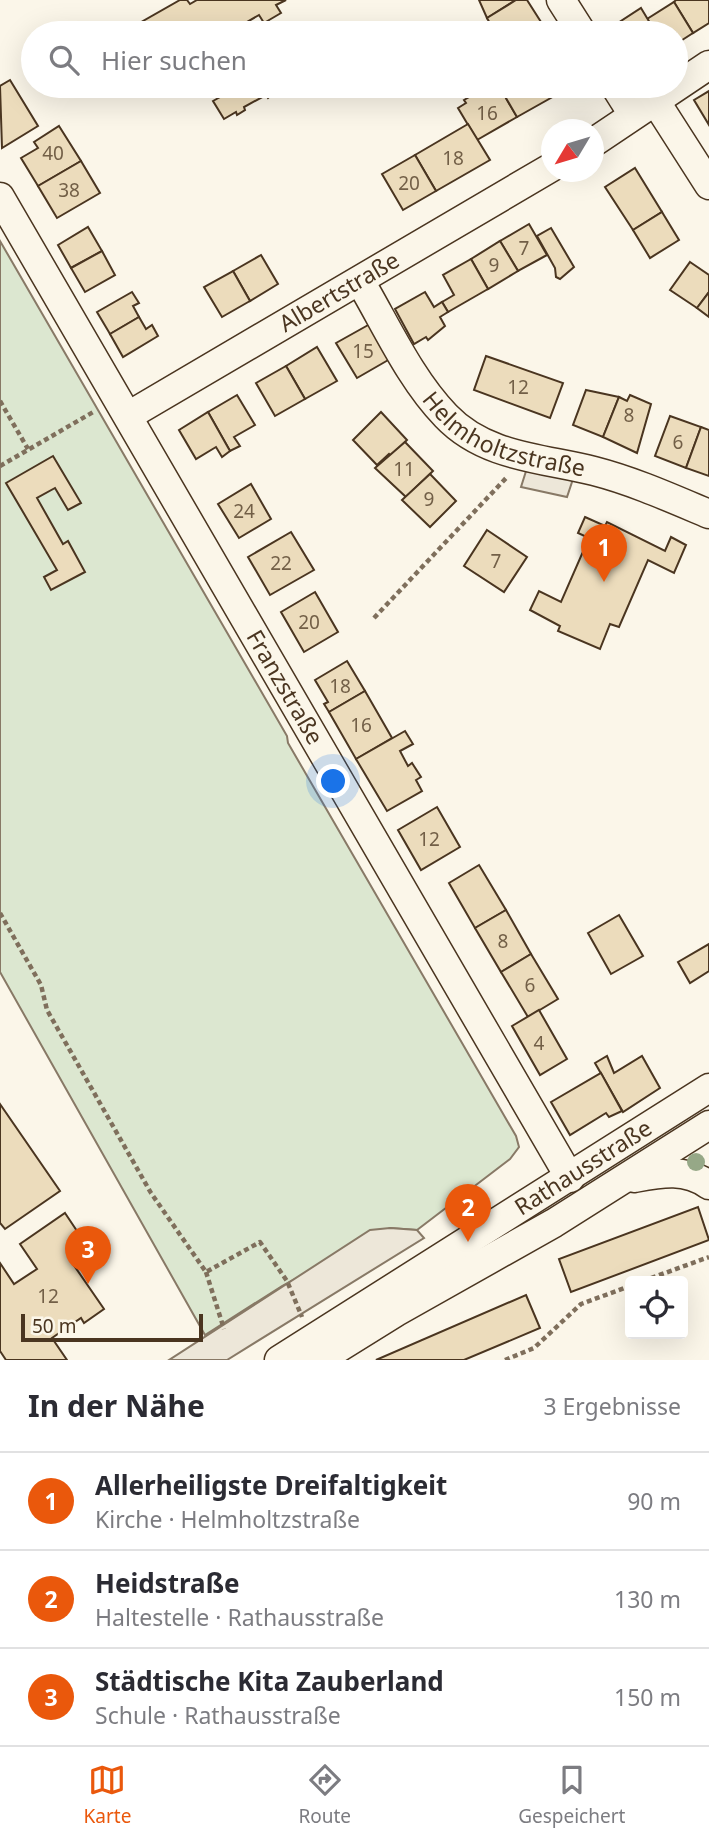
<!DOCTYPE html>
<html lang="de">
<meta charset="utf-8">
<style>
body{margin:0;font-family:"Noto Sans",sans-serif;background:#f7f7f7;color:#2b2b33}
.controls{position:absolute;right:21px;bottom:21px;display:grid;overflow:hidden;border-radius:7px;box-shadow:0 7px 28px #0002}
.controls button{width:63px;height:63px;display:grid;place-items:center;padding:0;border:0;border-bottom:2px solid #e1e1e2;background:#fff;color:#2b2b33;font:35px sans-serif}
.compass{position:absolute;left:541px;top:119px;width:63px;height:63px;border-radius:50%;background:#fff;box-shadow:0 7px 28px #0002;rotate:232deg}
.scale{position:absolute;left:21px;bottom:18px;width:182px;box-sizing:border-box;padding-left:7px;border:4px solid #4a3520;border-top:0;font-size:19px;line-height:24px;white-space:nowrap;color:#4a3520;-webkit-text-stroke:5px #fbf6e9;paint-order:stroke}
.you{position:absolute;left:334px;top:782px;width:24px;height:24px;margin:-18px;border:5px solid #fff;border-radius:50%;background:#1a73e8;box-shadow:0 0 0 10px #1a73e833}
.badge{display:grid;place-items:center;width:46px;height:46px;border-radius:50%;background:#ea580c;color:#fff;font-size:23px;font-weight:700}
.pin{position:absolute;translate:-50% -58px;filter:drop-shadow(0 2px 4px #0008)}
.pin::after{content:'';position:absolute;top:37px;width:24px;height:21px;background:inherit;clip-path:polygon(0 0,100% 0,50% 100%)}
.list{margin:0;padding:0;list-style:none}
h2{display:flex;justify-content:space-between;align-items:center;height:91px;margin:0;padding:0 28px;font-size:30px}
h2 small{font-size:23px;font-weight:400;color:#7c7c81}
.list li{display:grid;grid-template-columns:46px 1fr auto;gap:21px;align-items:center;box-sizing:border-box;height:98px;padding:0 28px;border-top:2px solid #e1e1e2}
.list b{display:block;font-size:26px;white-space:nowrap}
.list p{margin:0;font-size:23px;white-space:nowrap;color:#7c7c81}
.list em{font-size:23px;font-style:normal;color:#7c7c81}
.icon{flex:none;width:38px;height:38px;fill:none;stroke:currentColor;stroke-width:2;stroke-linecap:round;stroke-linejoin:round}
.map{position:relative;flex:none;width:709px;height:1360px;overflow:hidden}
.search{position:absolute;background:#fff;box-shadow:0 7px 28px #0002;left:21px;right:21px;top:21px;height:77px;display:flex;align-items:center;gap:18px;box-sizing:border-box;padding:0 24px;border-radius:38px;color:#7c7c81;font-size:26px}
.sheet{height:385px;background:#fff}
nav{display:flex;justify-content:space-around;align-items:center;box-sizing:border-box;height:98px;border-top:2px solid #e1e1e2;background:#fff;font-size:19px;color:#7c7c81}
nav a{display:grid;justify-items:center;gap:4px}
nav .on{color:#ea580c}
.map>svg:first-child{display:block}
.green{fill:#dce7d0;stroke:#887966;stroke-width:2}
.parking{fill:#ede7d9;stroke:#887966;stroke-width:2}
.building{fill:#ecdcbc;stroke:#4a3520;stroke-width:2}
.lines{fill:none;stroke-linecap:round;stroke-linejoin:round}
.minor-casing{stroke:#4a3520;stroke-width:31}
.path{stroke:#7f6f5c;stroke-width:4.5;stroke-dasharray:5 3.5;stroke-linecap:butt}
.minor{stroke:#fbf6e9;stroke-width:28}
.tree{fill:#96a887}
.labels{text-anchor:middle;stroke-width:5;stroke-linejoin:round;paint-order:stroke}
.number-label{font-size:19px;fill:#725f47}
.street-label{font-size:23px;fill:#4a3520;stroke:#fbf6e9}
</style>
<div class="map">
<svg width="709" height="1360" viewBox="0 0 709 1360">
<rect width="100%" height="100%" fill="#fbf6e9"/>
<path class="green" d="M0,241L287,736L288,743L516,1136L519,1147L510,1159L417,1230L390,1228L282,1286L205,1335L0,972Z"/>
<g class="parking">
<path d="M527,468L573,479L567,497L521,487Z"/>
<path d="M390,1228L417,1230L424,1238L227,1360H169L370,1230Z"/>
</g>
<g class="building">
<path d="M180,0H187L190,4L197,0H286L276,5L281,13L264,23L259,15L228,33L222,27L211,33H122Z"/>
<path d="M479,0H516L487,18Z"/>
<path d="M516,0H527L548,33H500L495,25L492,27L487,18Z"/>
<path d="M676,0H709V23L693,33L674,2Z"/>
<path d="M674,2L693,33L676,44V33H656L647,19Z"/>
<path d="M641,8L656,33H604V32Z"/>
<path d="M10,80L38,126L2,148L0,86Z"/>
<path d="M240,86H281L268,98L266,95L244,107L245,110L237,115L236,112L224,119L213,101Z"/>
<path d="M489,86H499L517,117L477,140L458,108L466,103L464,100Z"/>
<path d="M499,86H572L517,117Z"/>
<path d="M709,91V125L694,100Z"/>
<path d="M468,124L490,160L436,191L415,155Z"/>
<path d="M59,126L81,161L38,186L21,158L38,148L34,142Z"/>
<path d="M415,155L436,191L403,210L382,174Z"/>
<path d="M81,161L100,193L57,218L38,186Z"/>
<path d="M635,168L662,212L633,230L605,187Z"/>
<path d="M662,212L679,240L650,258L633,230Z"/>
<path d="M529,224L547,255L518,271L500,241Z"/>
<path d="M88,227L102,251L71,268L58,245Z"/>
<path d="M551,228L574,267L560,279L556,277L555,268L537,236Z"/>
<path d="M500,241L518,271L488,289L471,259Z"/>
<path d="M102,251L115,275L85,292L71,268Z"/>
<path d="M261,255L278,284L250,301L233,271Z"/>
<path d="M471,259L488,289L448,312L442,302L454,295L443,275Z"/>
<path d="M690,262L709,275V292L697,308L670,290Z"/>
<path d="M233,271L250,301L222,317L204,287Z"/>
<path d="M132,292L139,303L133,306L139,317L110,334L97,312Z"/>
<path d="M425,292L434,307L442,302L448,312L440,317L445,326L428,340L426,337L414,344L395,309Z"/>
<path d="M709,292V317L697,308Z"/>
<path d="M139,317L146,329L152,325L158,336L123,357L110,334Z"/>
<path d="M370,324L390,359L357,378L336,343Z"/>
<path d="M317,347L337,381L305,399L286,366Z"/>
<path d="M486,356L563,383L550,418L474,390Z"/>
<path d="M286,366L305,399L275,416L256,383Z"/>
<path d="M586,390L619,397L603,437L573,425Z"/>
<path d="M237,395L255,425L234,437L240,446L230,451L208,412Z"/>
<path d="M630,395L651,404L637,453L603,437L619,397L627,401Z"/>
<path d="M208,412L230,451L222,457L216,447L196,459L179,430Z"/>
<path d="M381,412L407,440L391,456L389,454L377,465L353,440Z"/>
<path d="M670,416L701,427L686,468L655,456Z"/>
<path d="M701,427L709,430V476L686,468Z"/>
<path d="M405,442L433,471L406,497L375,468Z"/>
<path d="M53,456L81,503L68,510L55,488L37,498L63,544L68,541L85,572L51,590L44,577L57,570L6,483Z"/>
<path d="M430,474L456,501L430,527L402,500Z"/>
<path d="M251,484L271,519L239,538L218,504Z"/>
<path d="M585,517L605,526L607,522L665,551L671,537L686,545L674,573L648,560L619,627L610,624L600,649L558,631L560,626L530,610L539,591L561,602L589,538L578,533Z"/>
<path d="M487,530L527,557L504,592L464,566Z"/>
<path d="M291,532L314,570L270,595L248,557Z"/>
<path d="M315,592L338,632L304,652L281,612Z"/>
<path d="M347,661L365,691L329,712L324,704L328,702L315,680Z"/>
<path d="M365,691L392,738L356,759L329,712Z"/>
<path d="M405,731L413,744L400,751L408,766L412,763L421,777L416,780L422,791L387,811L356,759Z"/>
<path d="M437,807L460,847L421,870L398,830Z"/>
<path d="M479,865L506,910L475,928L449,883Z"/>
<path d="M506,910L531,954L501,972L475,928Z"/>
<path d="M619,915L643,956L611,974L588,933Z"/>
<path d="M709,944V971L690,983L678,962Z"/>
<path d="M531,954L558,999L528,1017L501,972Z"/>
<path d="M539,1010L567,1059L540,1075L512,1026Z"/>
<path d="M607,1056L614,1073L642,1056L660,1088L623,1112L595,1063Z"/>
<path d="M601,1073L622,1111L609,1117L606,1113L570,1135L551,1102Z"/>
<path d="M0,1104L60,1191L5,1229L0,1223Z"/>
<path d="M698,1207L709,1240L571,1292L559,1259Z"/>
<path d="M65,1213L91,1252L73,1264L104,1309L84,1323L81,1318L52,1338L67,1360H6L0,1351V1263L14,1284L37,1269L20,1244Z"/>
<path d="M526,1295L540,1328L464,1360H376Z"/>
</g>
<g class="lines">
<defs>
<g id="minor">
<path d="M561,0L582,33"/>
<path d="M615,86L632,113"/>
<path d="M654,99L709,185"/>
<path d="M594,142L709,65"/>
<path id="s1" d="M0,197L570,1178"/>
<path id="s2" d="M360,281C386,325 410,379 446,416C485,457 542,458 594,471C633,481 671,498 709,514"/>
<path id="s3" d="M128,416L552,167"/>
<path d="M634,1178C661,1173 685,1168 709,1185"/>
<path id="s4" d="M279,1360L709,1088"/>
<path d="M319,1360L396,1312L554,1223L709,1125"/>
</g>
</defs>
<use href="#minor" class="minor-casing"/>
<g class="path">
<path d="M0,401L28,449"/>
<path d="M0,466L95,411"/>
<path d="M374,618L508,476"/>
<path d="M0,913L41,985L47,1010L151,1193L206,1272L260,1242L287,1281L302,1317"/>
<path d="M206,1272L224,1329"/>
<path d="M643,1281L709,1257"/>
<path d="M505,1360L534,1348L581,1304L630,1286"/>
</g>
<use href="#minor" class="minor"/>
</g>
<circle class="tree" cx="696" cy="1162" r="9"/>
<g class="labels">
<g class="number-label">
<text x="487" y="120">16</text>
<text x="53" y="160">40</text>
<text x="453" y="165">18</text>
<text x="409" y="190">20</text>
<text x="69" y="197">38</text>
<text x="524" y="255">7</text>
<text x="494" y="272">9</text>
<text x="363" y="358">15</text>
<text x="518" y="394">12</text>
<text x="629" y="422">8</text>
<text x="678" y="449">6</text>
<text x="404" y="476">11</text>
<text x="429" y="506">9</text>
<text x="244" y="518">24</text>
<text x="496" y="568">7</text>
<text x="281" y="570">22</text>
<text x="309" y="629">20</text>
<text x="340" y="693">18</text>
<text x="361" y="732">16</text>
<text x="429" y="846">12</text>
<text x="503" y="948">8</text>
<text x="530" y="992">6</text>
<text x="539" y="1050">4</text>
<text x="48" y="1303">12</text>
</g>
<g class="street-label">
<text dy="8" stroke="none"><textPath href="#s3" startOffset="245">Albertstraße</textPath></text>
<text dy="8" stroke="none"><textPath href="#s2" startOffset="222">Helmholtzstraße</textPath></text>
<text dy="8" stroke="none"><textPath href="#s1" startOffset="567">Franzstraße</textPath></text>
<text dy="8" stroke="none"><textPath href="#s4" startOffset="360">Rathausstraße</textPath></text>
</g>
</g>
</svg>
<div class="controls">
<button><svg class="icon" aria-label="locate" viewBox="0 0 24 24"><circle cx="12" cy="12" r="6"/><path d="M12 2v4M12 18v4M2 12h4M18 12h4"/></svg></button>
</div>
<svg class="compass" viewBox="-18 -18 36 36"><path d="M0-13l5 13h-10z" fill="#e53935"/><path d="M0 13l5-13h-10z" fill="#7c7c81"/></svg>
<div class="scale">50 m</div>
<div class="you"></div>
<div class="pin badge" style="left:604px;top:582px">1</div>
<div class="pin badge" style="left:468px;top:1242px">2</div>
<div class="pin badge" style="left:88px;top:1284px">3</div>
<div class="search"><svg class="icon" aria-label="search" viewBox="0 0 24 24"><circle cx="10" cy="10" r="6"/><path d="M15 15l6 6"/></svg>Hier suchen</div>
</div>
<section class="sheet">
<h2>In der Nähe<small>3 Ergebnisse</small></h2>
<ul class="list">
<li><span class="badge">1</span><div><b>Allerheiligste Dreifaltigkeit</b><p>Kirche · Helmholtzstraße</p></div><em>90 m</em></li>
<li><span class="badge">2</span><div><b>Heidstraße</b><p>Haltestelle · Rathausstraße</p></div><em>130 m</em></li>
<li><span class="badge">3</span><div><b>Städtische Kita Zauberland</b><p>Schule · Rathausstraße</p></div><em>150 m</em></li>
</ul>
</section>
<nav>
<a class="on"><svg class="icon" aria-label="map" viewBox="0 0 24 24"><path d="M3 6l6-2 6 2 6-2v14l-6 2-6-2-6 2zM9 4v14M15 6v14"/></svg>Karte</a>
<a><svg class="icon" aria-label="directions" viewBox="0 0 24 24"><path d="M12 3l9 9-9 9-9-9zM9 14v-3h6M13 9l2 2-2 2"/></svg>Route</a>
<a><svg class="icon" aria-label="saved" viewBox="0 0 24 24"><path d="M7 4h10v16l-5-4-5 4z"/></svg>Gespeichert</a>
</nav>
